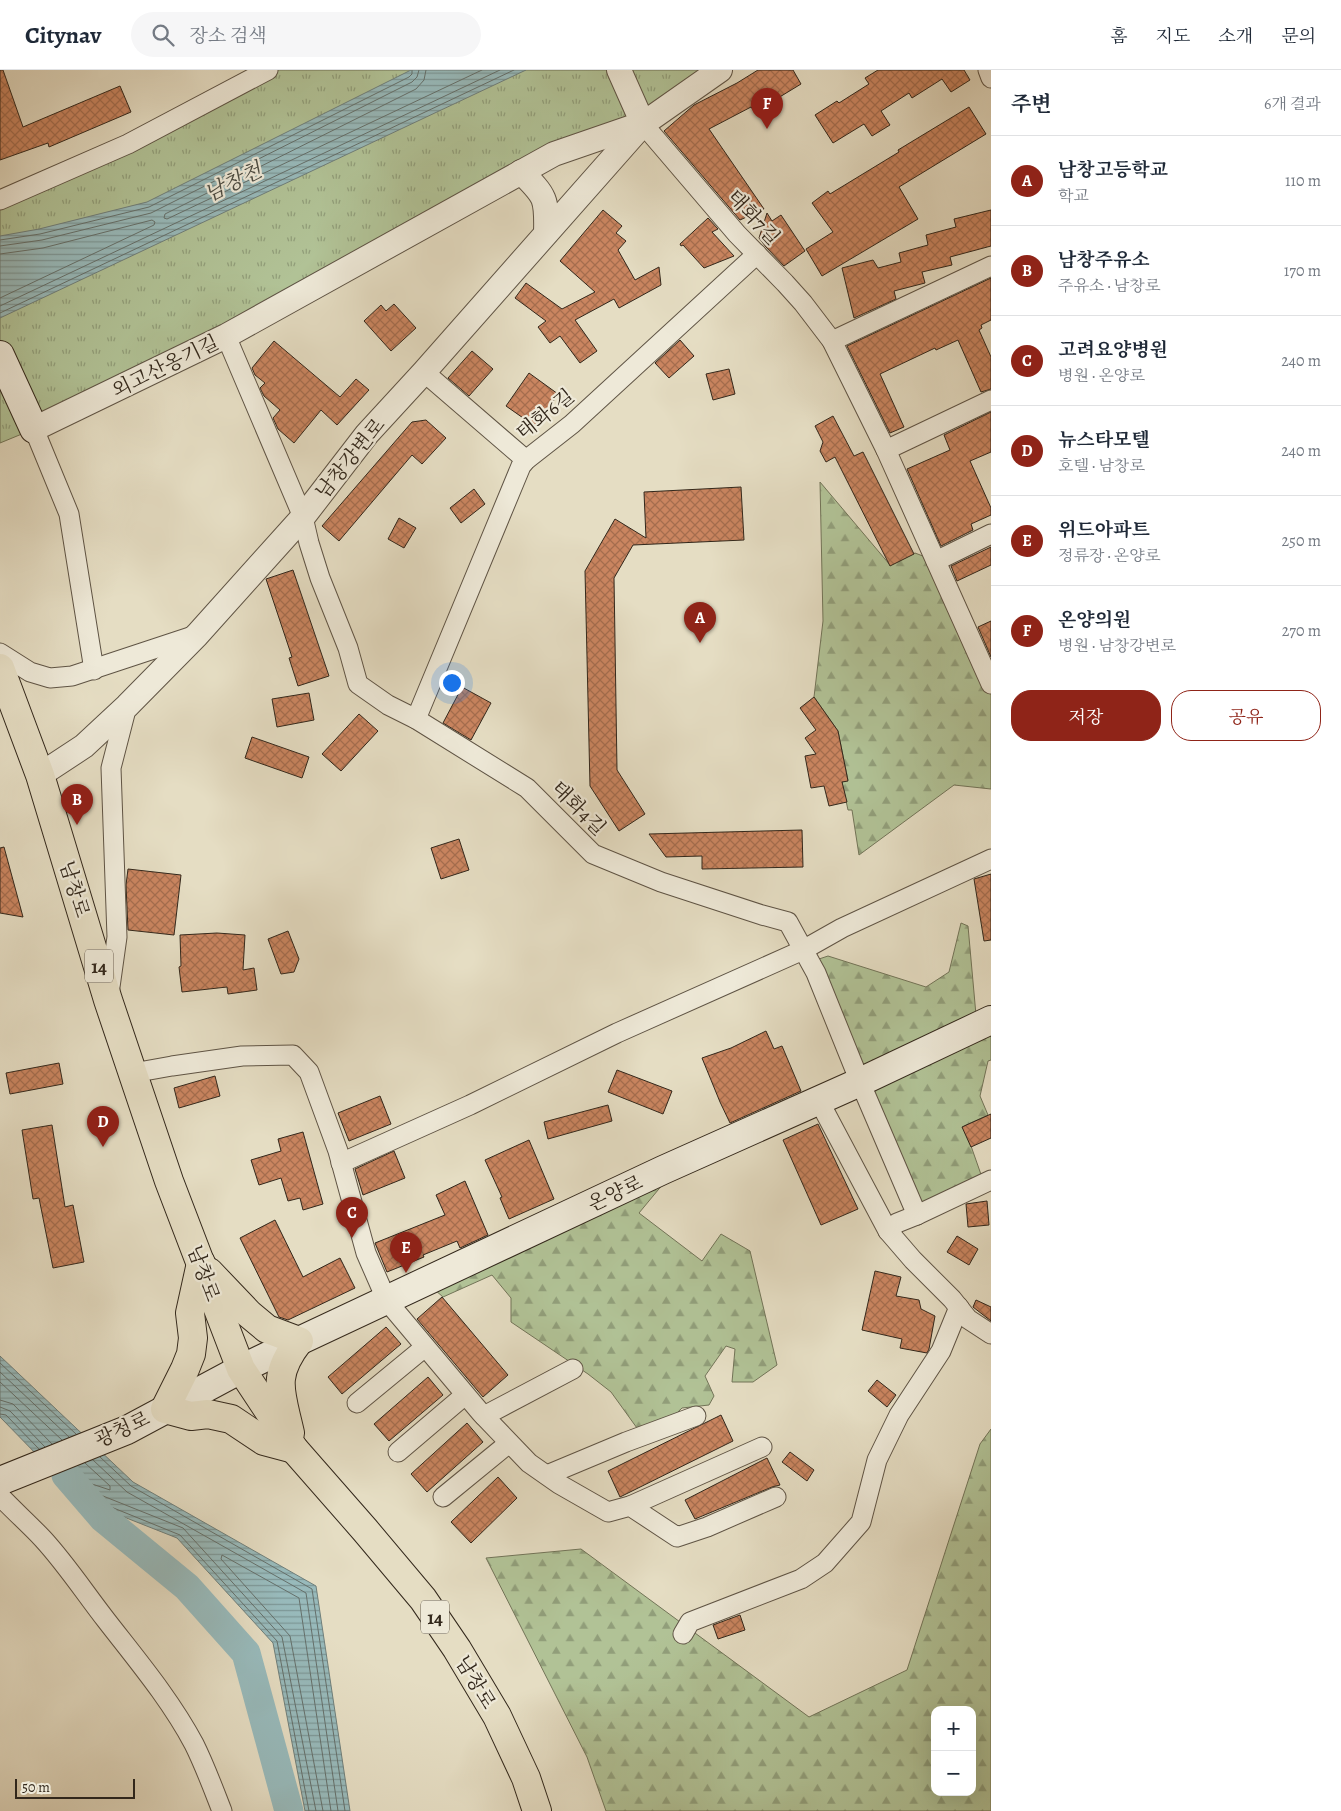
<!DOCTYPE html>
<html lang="ko">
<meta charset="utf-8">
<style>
body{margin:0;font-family:Alegreya,"Noto Serif KR",serif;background:#f6f6f7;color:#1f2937}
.controls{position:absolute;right:15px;bottom:15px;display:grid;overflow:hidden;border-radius:10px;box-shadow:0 5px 20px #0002}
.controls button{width:45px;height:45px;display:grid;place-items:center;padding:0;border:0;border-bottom:1px solid #e0e1e3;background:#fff;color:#1f2937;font:25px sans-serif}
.scale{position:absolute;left:15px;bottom:12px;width:120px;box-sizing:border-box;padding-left:5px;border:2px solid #32271b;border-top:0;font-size:14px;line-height:18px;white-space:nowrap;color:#32271b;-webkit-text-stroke:4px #eee9d8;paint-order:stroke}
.you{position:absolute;left:451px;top:612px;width:18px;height:18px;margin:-12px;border:4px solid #fff;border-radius:50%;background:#1a73e8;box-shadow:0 0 0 8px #1a73e833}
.badge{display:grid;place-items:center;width:32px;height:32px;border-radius:50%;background:#8f2418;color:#fff;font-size:16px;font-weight:700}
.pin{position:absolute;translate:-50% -41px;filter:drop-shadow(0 1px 2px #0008)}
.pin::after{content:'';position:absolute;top:26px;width:18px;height:15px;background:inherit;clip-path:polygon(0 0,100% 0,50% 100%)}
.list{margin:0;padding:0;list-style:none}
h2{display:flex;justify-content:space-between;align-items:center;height:65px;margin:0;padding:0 20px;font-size:21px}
h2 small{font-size:16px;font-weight:400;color:#747a83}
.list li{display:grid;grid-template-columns:32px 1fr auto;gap:15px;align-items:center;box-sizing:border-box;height:90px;padding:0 20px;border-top:1px solid #e0e1e3}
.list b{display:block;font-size:19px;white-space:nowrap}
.list p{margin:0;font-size:16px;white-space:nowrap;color:#747a83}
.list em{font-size:16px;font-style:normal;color:#747a83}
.actions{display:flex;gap:10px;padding:15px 20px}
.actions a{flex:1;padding:11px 0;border:1px solid #8f2418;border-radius:20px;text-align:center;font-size:18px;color:#8f2418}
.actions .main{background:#8f2418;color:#fff}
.icon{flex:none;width:28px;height:28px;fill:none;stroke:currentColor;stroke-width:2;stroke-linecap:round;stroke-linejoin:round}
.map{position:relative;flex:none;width:991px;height:1741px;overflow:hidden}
header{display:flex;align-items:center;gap:30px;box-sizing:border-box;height:70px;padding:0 25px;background:#fff;border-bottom:1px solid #e0e1e3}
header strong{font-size:24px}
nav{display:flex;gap:28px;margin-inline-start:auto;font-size:18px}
.search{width:350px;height:45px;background:#f6f6f7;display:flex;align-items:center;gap:12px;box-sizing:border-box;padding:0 18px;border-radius:28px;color:#747a83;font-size:19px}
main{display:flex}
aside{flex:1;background:#fff}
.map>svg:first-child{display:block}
.forest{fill:url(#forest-firs);stroke:#727458;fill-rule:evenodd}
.park{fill:url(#park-tufts);stroke:#727458}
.water{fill:url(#water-rules);stroke:#6f7f7b}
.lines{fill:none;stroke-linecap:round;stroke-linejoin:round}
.shore{stroke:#65706b;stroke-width:1}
.river{stroke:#98babb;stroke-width:29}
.building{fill:url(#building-cross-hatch);stroke:#32271b}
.minor-casing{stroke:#5f5445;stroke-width:21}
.tertiary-casing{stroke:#5f5445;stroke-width:26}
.secondary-casing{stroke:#32271b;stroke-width:30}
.primary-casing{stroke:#32271b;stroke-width:30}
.minor{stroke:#eee9d8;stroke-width:19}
.tertiary{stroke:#eee9d8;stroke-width:24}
.secondary{stroke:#eee9d8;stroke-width:28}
.primary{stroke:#e5ddc3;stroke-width:28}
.labels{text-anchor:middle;stroke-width:4.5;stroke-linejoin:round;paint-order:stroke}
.shield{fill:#eee9d8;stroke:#6a6154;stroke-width:1}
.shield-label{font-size:19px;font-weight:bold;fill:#32271b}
.street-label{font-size:20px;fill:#32271b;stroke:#eee9d8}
.water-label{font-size:21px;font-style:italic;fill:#4c4c43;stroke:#eee9d8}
</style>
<header>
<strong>Citynav</strong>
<div class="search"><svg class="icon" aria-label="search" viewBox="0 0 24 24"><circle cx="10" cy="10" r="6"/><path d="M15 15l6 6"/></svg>장소 검색</div>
<nav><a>홈</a><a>지도</a><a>소개</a><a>문의</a></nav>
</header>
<main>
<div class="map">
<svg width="991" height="1741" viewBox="0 0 991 1741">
<defs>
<pattern id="forest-firs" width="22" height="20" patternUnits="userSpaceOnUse" patternTransform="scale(1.25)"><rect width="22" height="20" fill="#b1c296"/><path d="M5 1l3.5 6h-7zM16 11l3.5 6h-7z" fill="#919e7a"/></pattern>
<pattern id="park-tufts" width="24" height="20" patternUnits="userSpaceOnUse" patternTransform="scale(1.25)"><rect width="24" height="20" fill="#b1c296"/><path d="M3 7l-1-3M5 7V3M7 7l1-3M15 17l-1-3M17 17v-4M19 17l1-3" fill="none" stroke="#919e7a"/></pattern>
<pattern id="water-rules" width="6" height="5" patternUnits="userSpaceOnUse" patternTransform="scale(1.25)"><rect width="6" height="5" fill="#98babb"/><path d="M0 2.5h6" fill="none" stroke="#7d9797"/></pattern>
<pattern id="building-cross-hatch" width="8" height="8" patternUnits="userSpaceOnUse" patternTransform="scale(1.25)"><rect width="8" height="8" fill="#ca8560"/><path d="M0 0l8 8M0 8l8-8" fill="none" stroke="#a56d4e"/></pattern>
</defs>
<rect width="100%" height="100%" fill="#e5ddc3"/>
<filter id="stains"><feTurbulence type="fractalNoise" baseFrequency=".004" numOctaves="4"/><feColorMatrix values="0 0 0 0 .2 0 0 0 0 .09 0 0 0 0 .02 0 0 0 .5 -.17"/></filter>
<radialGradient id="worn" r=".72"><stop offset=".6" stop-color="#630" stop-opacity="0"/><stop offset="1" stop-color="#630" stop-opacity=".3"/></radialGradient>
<g class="forest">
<path d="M820,412L890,495L915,483L936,491L991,609V719L954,715L859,785L852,740H848L842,712L848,710L838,661L814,627L823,551Z"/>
<path d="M961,853L968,856L977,956L991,950V990L988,991L980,1026L988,1045L964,1056L984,1113L917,1145L810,892L828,886L926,917L949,902Z"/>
<path d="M663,1114L639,1143L702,1191L721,1164L750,1181L777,1295L753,1312H732L735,1279L726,1276L705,1306L714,1326L709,1335L682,1338L658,1362L642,1365L611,1322L588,1304L511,1252V1228L492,1205L443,1227L426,1212Z"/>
<path d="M991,1359V1741H606L587,1687L486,1488L581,1479L809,1647L907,1600L980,1374ZM935,1640H972V1722H935Z"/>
</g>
<path class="park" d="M271,0H720L554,84L34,359L0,373V130Z"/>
<g class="water">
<path d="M411,0H526L0,248V166L39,159L147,132Z"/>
<path d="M0,1286L133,1412L316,1516L350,1741H305L273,1573L177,1468L81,1430L0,1347Z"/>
</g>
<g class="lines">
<g class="shore">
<path d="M426,0L424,10L416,19L165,144L164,148L167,149L482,0"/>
<path d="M0,170L40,164L149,137L409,7L412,4V0"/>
<path d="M0,176L42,170L151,143L412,12L417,7L419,0"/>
<path d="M0,184L43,178L152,150L155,152L154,155L0,228"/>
<path d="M0,236L500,0"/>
<path d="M0,243L514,0"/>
<path d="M0,1293L76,1364"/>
<path d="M0,1302L69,1367"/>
<path d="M0,1312L62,1370"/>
<path d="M0,1330L13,1334L52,1374"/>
<path d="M0,1337L10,1341L45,1377"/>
<path d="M0,1344L6,1345L39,1379"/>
<path d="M100,1387L131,1416L312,1519L345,1741"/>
<path d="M93,1390L127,1422L306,1523L338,1741"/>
<path d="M75,1397L92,1414L110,1420V1416L85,1393"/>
<path d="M68,1400L88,1420L183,1458L282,1567L316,1741"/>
<path d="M61,1403L84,1426L180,1465L277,1571L309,1741"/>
<path d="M323,1741L290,1566L221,1489L222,1485L299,1528L331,1741"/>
</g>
<path class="river" d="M66,1405L103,1448L187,1517L246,1583L289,1741"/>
</g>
<g class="building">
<path d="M0,0H3L23,57L120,16L131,42L49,77L48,73L0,90Z"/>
<path d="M758,0H793L801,14L755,42L751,37L709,59L764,139L740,150L664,61L694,35L737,13Z"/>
<path d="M878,0H964L970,10L951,22L942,9L912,28L909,23L881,41L890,55L872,66L864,54L833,73L815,45L837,31L839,33L869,14L865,8Z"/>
<path d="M969,37L986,64L899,117L918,149L822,206L806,179L833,162L812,133L828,121L830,124L899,82L898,80Z"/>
<path d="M603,140L622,156L616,163L626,171L618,180L635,210L659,197L661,215L619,238L614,229L575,250L597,281L580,293L560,266L550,273L538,257L546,251L515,228L526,213L562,239L595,222L560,191Z"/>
<path d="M991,140V176L950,187L952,195L922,202L925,213L894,221L896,229L854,248L842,198L873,190L878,198L901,192L899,183L928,175L926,165L956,157L954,149Z"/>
<path d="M767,143L772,151L781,145L805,181L784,196L766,177L759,168Z"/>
<path d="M708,148L718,159L712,162L734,186L704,198L683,175L681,176L680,174Z"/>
<path d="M991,208V250L981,255L982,258L979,260L991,287V319L981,322L958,270L936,280L935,278L880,304L904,357L890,363L847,276Z"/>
<path d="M394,234L416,258L391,281L364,251L381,235L386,241Z"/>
<path d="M680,270L694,286L669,308L655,293Z"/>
<path d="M274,271L340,327L356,309L369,320L337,355L321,340L294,373L278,359L273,348L280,340L264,326L260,318L265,313L255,305L252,298Z"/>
<path d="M472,281L493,299L469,326L448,308Z"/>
<path d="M729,299L735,324L713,330L706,304Z"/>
<path d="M529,303L558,324L536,357L506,336Z"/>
<path d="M991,342V382L970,391L991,438V445L971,454L973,460L941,476L907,399L950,380L944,365Z"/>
<path d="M833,346L854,386L863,382L914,484L890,496L835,387L826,392L820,381L823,372L815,356Z"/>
<path d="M426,350L446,368L422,394L412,385L339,471L322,456L412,352Z"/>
<path d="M741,417L744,470L633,475L614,508L617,700L645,744L619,761L590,716L585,501L615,449L646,468L644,422Z"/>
<path d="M474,419L485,434L461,453L450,438Z"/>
<path d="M399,448L416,458L404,478L388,469Z"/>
<path d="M991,477V495L957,511L951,496Z"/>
<path d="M293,500L329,606L298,616L289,588L292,587L266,509Z"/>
<path d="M991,551V587L978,557Z"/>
<path d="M462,617L491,633L471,670L443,653Z"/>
<path d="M309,623L314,650L277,657L272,629Z"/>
<path d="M814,627L838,661L848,711L842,712L847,732L829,736L824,716L811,718L805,686L816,684L805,668L816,660L800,638Z"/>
<path d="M359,644L378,661L341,701L322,684Z"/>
<path d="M252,667L309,687L302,708L245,688Z"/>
<path d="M802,760L803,797L702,799V786L666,787L649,764Z"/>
<path d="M459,769L469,800L441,809L431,778Z"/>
<path d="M4,777L23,847L0,843V778Z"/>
<path d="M128,799L181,805L174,865L128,860L126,815Z"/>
<path d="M991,804V870L984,871L974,809Z"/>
<path d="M288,861L299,889L294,902L281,904L268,869Z"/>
<path d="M217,863L245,865L243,900L254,898L257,920L228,924L227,917L182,922L179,897L181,896L180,865Z"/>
<path d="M766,961L774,979L782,976L801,1021L730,1053L720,1032L702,988L731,978Z"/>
<path d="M59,993L63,1014L10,1024L6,1003Z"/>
<path d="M617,1000L672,1021L663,1044L608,1022Z"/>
<path d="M215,1006L220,1026L179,1038L174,1018Z"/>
<path d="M380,1026L391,1054L349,1071L338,1043Z"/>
<path d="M608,1035L612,1051L548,1069L544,1052Z"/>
<path d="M991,1044V1068L971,1077L962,1057Z"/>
<path d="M818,1054L858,1139L821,1155L783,1070Z"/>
<path d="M52,1055L65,1137L73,1135L84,1192L53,1198L39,1128L33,1129L22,1060Z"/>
<path d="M303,1062L323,1134L303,1140L300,1128L288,1131L281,1108L259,1115L251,1090L281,1081L278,1069Z"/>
<path d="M529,1070L554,1129L509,1149L500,1128L502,1127L485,1090Z"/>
<path d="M394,1081L405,1108L363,1125L355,1099Z"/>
<path d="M465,1111L488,1165L460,1178L457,1171L423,1185L424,1187L387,1202L375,1173L445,1145L436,1125Z"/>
<path d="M987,1131L989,1155L968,1157L966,1134Z"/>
<path d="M275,1150L303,1207L340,1188L355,1218L288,1250L279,1247L240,1168Z"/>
<path d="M957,1166L978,1179L969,1195L947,1182Z"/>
<path d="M875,1201L901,1207L896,1226L919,1230L921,1239L935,1246L929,1279L927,1283L900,1278L902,1269L862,1260Z"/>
<path d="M442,1227L508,1305L483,1327L417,1249Z"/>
<path d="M976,1230L991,1237V1251L973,1237Z"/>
<path d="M386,1257L401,1274L342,1324L328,1307Z"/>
<path d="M428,1307L443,1325L389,1371L374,1354Z"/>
<path d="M877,1310L896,1325L887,1337L868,1321Z"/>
<path d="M721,1345L733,1371L620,1427L608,1401Z"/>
<path d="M467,1353L483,1372L427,1422L411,1404Z"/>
<path d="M790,1382L814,1400L807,1411L782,1392Z"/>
<path d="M767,1388L780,1415L772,1417L695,1449L685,1430Z"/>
<path d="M498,1407L517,1428L471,1473L451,1452Z"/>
<path d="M740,1545L745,1560L718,1569L713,1555Z"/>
</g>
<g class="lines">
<defs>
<g id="minor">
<path d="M988,0L991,8"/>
<path d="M643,54L737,164L785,213L803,233L832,271L886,380L991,614"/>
<path d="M0,130L128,74L268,0"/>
<path d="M226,266L303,447L309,473L320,508L348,578L358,614L388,635L416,649L527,718L593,784L661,812L762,845L788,852L816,903L860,1012L917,1145"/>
<path d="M832,271L991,196"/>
<path d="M424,302L526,390"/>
<path d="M34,359L69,444L94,600"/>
<path d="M886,380L991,330"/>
<path d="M936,491L991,464"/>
<path d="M0,583L30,602L50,608L72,606L196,565"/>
<path d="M416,649L521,396L526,390L572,354L757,184"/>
<path d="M109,924L117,867L111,698L127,636"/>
<path d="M133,1003L172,996L242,986L293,985L309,1002L338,1081L366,1183L387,1231L481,1343L529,1393L559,1414L608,1442L630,1436L677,1467L707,1457L776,1427"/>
<path d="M819,1031L888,1161L913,1190L952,1229L968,1249L991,1264"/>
<path d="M341,1093L470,1035L617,963L803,880L842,858L991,789"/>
<path d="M888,1161L897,1153L917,1145L991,1110"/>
<path d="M357,1333L425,1277"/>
<path d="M484,1346L573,1299"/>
<path d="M398,1382L465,1325"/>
<path d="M547,1405L626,1372L696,1346"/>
<path d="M0,1426C14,1441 29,1454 43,1469C66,1494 85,1523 106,1550C137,1590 170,1629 194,1674C205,1696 213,1718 222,1741"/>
<path d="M443,1427L509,1373"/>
<path d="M630,1436L762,1377"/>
<path d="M683,1564L690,1552L801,1509L825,1493L861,1452L877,1390L899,1345L941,1281L959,1237"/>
</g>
<g id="tertiary">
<path d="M619,0L643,54"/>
<path d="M521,102C546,126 547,129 546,163"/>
<path d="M34,359L226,266L554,84L641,54"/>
<path d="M40,705L84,676L127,636L197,565L303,447L367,364L424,302L643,54L720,0"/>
</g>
<g id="secondary">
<path d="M0,285L34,359"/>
<path d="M0,1411L127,1360L241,1299L299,1271L663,1100L860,1012L991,950"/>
</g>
<g id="primary">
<path d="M0,598L40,705L108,930L169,1111L241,1299L294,1379L365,1460L423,1529L457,1579L497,1646L526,1708L537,1741"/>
<path d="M201,1193L190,1243L193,1268L191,1284L185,1299L165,1339L191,1346L208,1344L231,1349L264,1371L294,1379"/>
<path d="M209,1202L249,1244L267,1259L299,1271C271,1307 281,1322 290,1363"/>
</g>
</defs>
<use href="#minor" class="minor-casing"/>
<use href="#tertiary" class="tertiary-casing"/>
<use href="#secondary" class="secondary-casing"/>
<use href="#primary" class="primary-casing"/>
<use href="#minor" class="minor"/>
<use href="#tertiary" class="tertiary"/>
<use href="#secondary" class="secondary"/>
<use href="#primary" class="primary"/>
</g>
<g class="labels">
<g class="shield">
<rect x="85" y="879.5" width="28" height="33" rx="4"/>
<rect x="421" y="1530.5" width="28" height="33" rx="4"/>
</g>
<g class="shield-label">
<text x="99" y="903">14</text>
<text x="435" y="1554">14</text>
</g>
<g class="street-label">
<text transform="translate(754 147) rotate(47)" y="7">태화7길</text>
<text transform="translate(165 296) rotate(-26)" y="7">외고산옹기길</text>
<text transform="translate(545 344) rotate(-39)" y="7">태화6길</text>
<text transform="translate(350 388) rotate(-51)" y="7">남창강변로</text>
<text transform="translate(579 738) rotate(45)" y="7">태화4길</text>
<text transform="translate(75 819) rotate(73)" y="7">남창로</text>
<text transform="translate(615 1123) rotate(-25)" y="7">온양로</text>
<text transform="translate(204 1203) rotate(70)" y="7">남창로</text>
<text transform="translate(122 1359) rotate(-25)" y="7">광청로</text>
<text transform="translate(476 1612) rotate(59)" y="7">남창로</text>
</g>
<g class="water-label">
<text transform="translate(233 112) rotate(-26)" y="7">남창천</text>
</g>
</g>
<rect width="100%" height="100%" filter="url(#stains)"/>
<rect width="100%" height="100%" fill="url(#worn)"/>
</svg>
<div class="controls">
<button>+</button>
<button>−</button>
</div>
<div class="scale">50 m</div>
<div class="you"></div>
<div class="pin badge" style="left:700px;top:573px">A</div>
<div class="pin badge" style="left:77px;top:755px">B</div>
<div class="pin badge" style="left:352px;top:1168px">C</div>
<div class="pin badge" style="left:103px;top:1077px">D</div>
<div class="pin badge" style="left:406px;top:1203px">E</div>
<div class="pin badge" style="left:767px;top:59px">F</div>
</div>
<aside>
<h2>주변<small>6개 결과</small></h2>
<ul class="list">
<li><span class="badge">A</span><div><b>남창고등학교</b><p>학교</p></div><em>110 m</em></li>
<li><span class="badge">B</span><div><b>남창주유소</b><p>주유소 · 남창로</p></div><em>170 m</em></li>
<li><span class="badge">C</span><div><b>고려요양병원</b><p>병원 · 온양로</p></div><em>240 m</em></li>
<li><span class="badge">D</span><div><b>뉴스타모텔</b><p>호텔 · 남창로</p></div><em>240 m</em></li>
<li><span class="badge">E</span><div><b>위드아파트</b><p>정류장 · 온양로</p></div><em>250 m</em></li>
<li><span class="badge">F</span><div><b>온양의원</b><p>병원 · 남창강변로</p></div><em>270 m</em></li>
</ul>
<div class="actions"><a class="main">저장</a><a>공유</a></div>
</aside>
</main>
